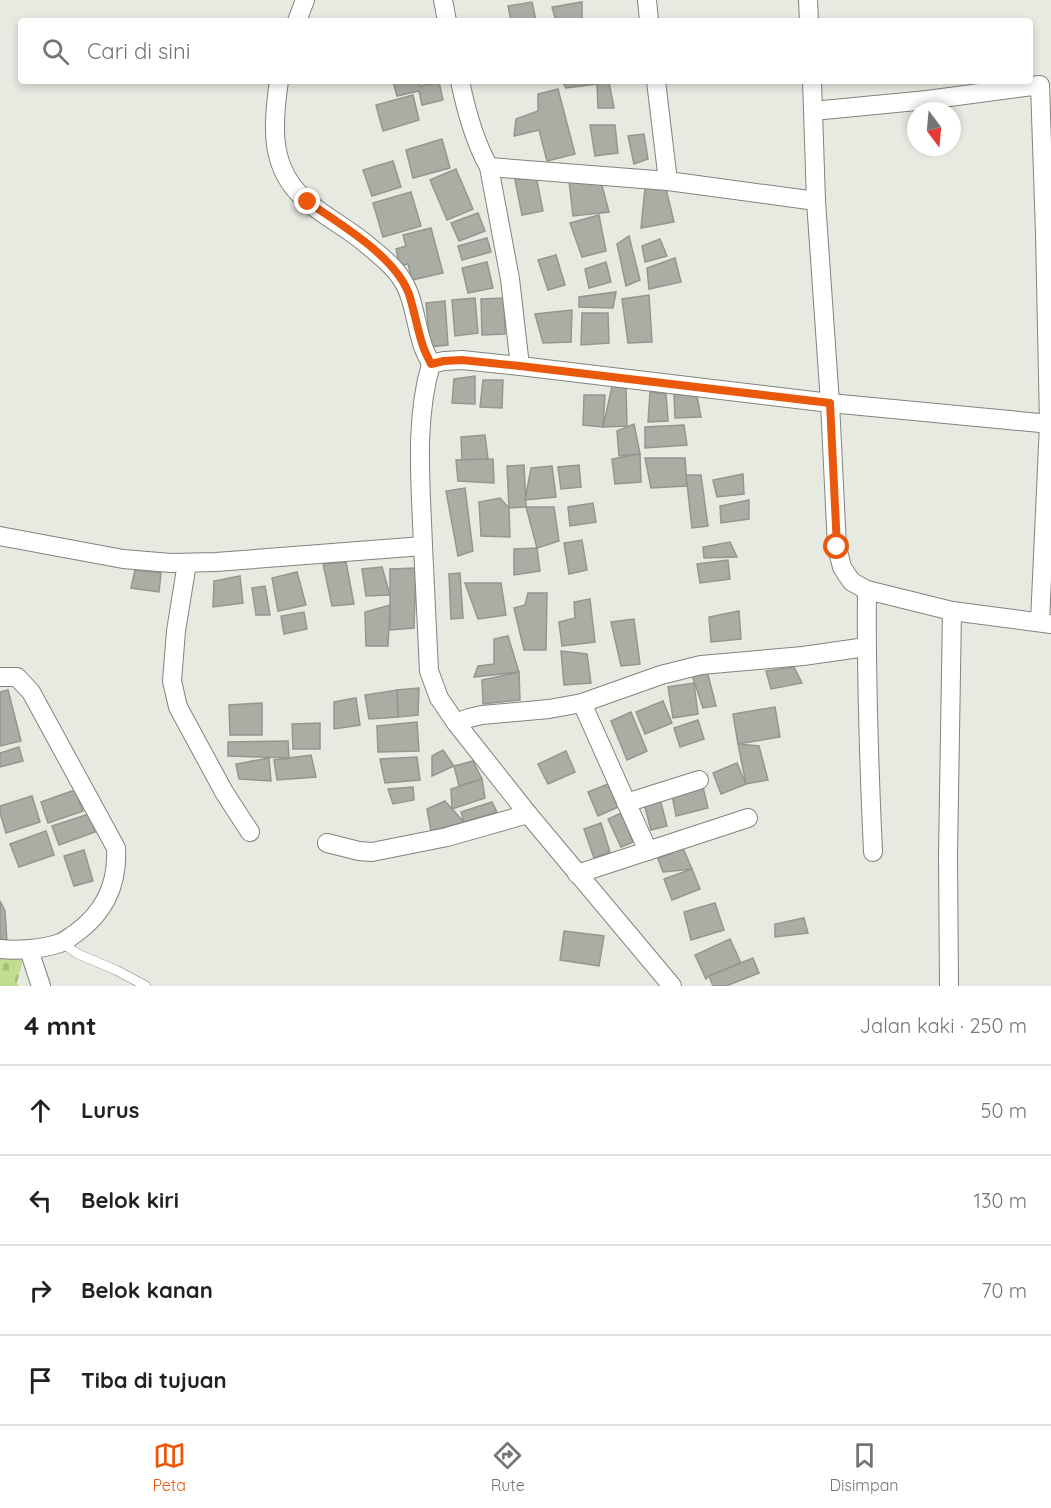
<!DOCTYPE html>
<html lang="id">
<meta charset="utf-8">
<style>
body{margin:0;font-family:Quicksand,sans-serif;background:#f6f6f6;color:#202124}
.compass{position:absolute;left:907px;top:102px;width:54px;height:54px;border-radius:50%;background:#fff;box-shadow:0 3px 9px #0003;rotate:164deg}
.stop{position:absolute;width:18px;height:18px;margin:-14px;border:4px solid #ea580c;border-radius:50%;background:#fff}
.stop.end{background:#ea580c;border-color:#fff;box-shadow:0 2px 6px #0008}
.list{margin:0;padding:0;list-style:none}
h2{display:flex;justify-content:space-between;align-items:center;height:78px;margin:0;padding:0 24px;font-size:26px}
h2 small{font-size:20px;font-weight:400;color:#757577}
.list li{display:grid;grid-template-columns:39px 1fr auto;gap:18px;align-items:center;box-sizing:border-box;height:90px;padding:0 24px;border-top:2px solid #e0e0e0}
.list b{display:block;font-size:22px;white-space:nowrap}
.list em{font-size:20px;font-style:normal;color:#757577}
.icon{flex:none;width:33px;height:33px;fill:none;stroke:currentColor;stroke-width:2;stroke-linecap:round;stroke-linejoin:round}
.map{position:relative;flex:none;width:1051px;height:986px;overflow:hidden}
.search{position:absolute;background:#fff;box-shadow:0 3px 9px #0003;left:18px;right:18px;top:18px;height:66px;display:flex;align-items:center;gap:15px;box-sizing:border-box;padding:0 21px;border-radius:6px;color:#757577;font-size:22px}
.sheet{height:438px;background:#fff}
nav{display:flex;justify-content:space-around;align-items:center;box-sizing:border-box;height:84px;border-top:2px solid #e0e0e0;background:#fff;font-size:16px;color:#757577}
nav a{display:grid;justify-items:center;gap:3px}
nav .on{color:#ea580c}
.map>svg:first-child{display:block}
.cemetery{fill:url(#cemetery-stones)}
.building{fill:#a9ada4;stroke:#93978e;stroke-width:1.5}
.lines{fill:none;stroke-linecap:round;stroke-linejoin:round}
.service-casing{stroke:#81847c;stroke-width:10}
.minor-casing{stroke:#81847c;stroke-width:20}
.service{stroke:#fff;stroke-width:9}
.minor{stroke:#fff;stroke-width:18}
.route{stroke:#ea580c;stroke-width:8}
</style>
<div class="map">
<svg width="1051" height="986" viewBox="0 0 1051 986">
<defs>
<pattern id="cemetery-stones" width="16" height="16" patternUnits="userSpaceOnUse" patternTransform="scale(1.5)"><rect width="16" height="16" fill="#c1de8f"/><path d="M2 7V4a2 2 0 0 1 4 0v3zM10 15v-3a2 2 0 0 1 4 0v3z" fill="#a6be7b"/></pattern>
</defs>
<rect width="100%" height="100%" fill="#e7eae1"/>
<path class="cemetery" d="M0,957L23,960L17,983L19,986H0Z"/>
<g class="building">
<path d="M532,2L536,21H511L508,6Z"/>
<path d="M582,2V21H556L552,7Z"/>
<path d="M393,81H419L420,86L439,82L443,100L422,105L419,91L397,96Z"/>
<path d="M562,81H596L597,84L566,88Z"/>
<path d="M609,82L614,108H598L597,84Z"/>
<path d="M558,89L575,154L547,161L539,130L514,136L516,119L538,111V94Z"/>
<path d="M413,95L419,120L383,131L376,105Z"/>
<path d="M590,125H615L618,153L595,156Z"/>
<path d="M644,134L648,159L634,164L628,136Z"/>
<path d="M442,139L450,168L413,178L406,150Z"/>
<path d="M393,161L401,187L372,196L363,170Z"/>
<path d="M456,169L473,209L447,220L430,180Z"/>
<path d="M536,176L543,211L522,215L515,180Z"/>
<path d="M569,181L601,182L609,212L573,216Z"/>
<path d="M645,188L666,189L674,222L641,228Z"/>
<path d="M411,192L421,226L383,237L373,203Z"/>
<path d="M478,213L485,231L459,241L451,223Z"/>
<path d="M599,215L606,251L582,257L570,223Z"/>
<path d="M431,228L443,273L412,280L408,264L400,266L396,249L406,246L403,235Z"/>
<path d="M629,236L640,280L626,286L617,244Z"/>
<path d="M487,238L491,252L462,260L458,246Z"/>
<path d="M660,239L667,256L645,262L642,246Z"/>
<path d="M556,255L565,285L548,290L538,260Z"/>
<path d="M675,258L681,282L649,289L647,268Z"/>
<path d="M487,262L493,288L468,293L462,268Z"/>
<path d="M606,262L611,282L589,288L585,269Z"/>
<path d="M616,292L613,308L579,307V297Z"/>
<path d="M649,295L652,342L628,343L622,299Z"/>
<path d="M475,298L478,333L455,336L452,300Z"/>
<path d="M504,298L505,334L482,335L481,299Z"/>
<path d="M445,301L448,345L430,347L426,303Z"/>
<path d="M572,310L571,342L543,343L535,314Z"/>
<path d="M582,313H608L609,343L581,345Z"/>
<path d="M475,376V404L452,403L454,379Z"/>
<path d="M483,380H503L502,408L480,407Z"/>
<path d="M612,386L626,388L627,426L603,427Z"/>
<path d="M650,392L666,394L668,421L648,422Z"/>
<path d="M674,394L697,396L701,417L675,418Z"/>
<path d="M584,395H605L603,427L583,425Z"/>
<path d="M634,424L640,454L619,456L617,431Z"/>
<path d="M684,425L687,445L645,448V427Z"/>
<path d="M485,435L488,459L462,460L461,437Z"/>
<path d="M640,454L641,482L615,484L612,459Z"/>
<path d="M645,458H685L687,486L651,488Z"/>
<path d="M493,459L494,483L458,481L456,460Z"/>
<path d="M524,465L526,507L509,508L507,466Z"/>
<path d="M579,465L581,487L561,489L558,467Z"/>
<path d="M552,466L556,497L525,500L531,468Z"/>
<path d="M743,474L744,494L717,497L713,480Z"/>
<path d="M686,475H701L708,526L692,528Z"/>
<path d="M465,488L473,551L458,556L446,491Z"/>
<path d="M500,498L509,508L510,537L481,536L479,502Z"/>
<path d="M749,500V519L721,523L720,506Z"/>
<path d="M593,503L596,522L570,526L568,507Z"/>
<path d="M526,507H554L559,541L537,548Z"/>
<path d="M582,540L587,570L569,574L564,543Z"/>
<path d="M730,542L737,557L704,558L703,547Z"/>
<path d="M537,548L540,571L514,575V549Z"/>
<path d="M728,560L730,579L700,583L697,564Z"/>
<path d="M346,562L354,604L332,606L323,564Z"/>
<path d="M382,567L390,595L366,596L362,569Z"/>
<path d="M416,568L414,628L390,630V569Z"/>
<path d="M135,570L161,573L159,592L131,588Z"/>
<path d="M297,572L306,605L278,611L272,578Z"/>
<path d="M460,573L463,618L451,619L449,574Z"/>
<path d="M240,576L243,603L213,607L214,581Z"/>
<path d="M465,583H501L506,615L478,619Z"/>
<path d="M265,586L270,615H256L252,588Z"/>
<path d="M528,593H547L546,650H524L514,608L525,605Z"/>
<path d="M590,599L595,642L562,646L559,622L575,618L574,602Z"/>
<path d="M390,605L388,646H366L365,612Z"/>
<path d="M739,611L741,639L711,642L709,617Z"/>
<path d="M304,612L307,629L284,634L281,616Z"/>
<path d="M634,619L640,664L621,666L611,622Z"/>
<path d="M508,636L519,672L474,677L478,666L494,664V639Z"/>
<path d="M561,651L587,654L591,683L564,685Z"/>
<path d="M794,667L802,683L771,689L766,671Z"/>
<path d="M707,671L716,706L703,708L692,675Z"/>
<path d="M519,672L520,700L483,704L482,680Z"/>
<path d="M694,683L698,714L673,718L668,687Z"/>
<path d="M419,688L418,715L398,717L397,690Z"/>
<path d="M8,690L21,741L0,746V692Z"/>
<path d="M397,690L398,717L369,719L365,695Z"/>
<path d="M356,698L360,725L334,729V702Z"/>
<path d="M663,701L672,723L645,734L636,712Z"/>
<path d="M262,703V735H230L229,705Z"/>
<path d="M775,707L780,737L738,744L733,714Z"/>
<path d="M631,712L647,751L627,760L611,721Z"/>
<path d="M698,720L704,739L680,747L674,728Z"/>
<path d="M417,722L419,751L378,752L377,726Z"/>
<path d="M320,723V749H293L292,724Z"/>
<path d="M288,741L289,758L228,756V742Z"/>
<path d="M738,744L759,746L768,780L746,784Z"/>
<path d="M19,747L23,761L0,767V753Z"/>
<path d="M443,750L454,766L432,776V756Z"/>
<path d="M566,751L575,772L548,784L538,764Z"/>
<path d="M311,755L316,777L277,780L274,760Z"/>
<path d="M417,757L420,780L385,783L380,759Z"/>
<path d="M269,758L271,781L239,779L236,764Z"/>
<path d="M473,761L482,779L459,786L454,766Z"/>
<path d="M737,763L746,784L721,794L713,773Z"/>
<path d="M482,779L485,798L452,809L451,789Z"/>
<path d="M608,784L618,807L598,816L588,792Z"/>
<path d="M413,787L414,800L393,804L388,789Z"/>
<path d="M703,787L708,808L676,816L672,795Z"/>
<path d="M75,790L83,811L48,823L41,802Z"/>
<path d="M32,796L40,822L6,833L0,813V806Z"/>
<path d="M660,799L667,826L651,830L644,804Z"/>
<path d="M445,801L464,822L431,831L427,809Z"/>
<path d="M492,802L497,812L464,822L461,812Z"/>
<path d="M621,813L633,842L621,847L608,819Z"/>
<path d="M89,814L95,832L59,845L52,826Z"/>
<path d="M601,823L610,852L594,858L584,829Z"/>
<path d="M46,831L54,855L19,867L10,844Z"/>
<path d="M683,848L692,869L663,872L658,859Z"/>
<path d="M84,850L93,881L74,886L64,856Z"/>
<path d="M692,869L700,889L672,900L664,879Z"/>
<path d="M0,901L5,911L7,943L0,946Z"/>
<path d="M715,903L724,930L691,940L684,912Z"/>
<path d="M804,918L808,933L775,937V924Z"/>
<path d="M564,931L604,936L599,966L560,960Z"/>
<path d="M730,939L741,963L709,976L706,979L695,955Z"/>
<path d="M753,958L759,973L726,986H713L709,976Z"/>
</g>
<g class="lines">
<defs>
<path id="service" d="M62,943L78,954L116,970L146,986"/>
<g id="minor">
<path d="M443,0L447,21"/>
<path d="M647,0L649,21"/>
<path d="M808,0L809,21"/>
<path d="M297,21L305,0"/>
<path d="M279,81C272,127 269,171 309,203C327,218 347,228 365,243C377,253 393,265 401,278C414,297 415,322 422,343C424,351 428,357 431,364"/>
<path d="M460,81C466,110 474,141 489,167L668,181L816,201"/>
<path d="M656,81L668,181"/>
<path d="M812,81L816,201L830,403L837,547L842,567L847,575L852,582L867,590L952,611L1051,624"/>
<path d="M813,111L927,100L1040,85L1045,233L1049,424L1040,622"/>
<path d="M489,167L510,279L520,366"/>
<path d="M0,536L123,559L171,563L216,562L423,546L429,671L439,698L456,723L528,814L672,986"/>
<path d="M423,546C421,486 414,422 431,364L444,361L462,360L520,366L830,403L1051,424"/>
<path d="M187,563L176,631L172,681L178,707L224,792L250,832"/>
<path d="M867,590C866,677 869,764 873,852"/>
<path d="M0,677H17L31,692L116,848C118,883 105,912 76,933C71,936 66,941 60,943C44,949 17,951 0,949"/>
<path d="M582,703L648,851"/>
<path d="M456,723L469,718L482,715L549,709L582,703L661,675L701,665L803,656L866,647"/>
<path d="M626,803L699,780"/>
<path d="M327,843L359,851L372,852L447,837L528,814"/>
<path d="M577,874L748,818"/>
<path d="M29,950L41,986"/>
<path d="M949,986L948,856L952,611"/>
</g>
</defs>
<use href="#service" class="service-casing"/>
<use href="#minor" class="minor-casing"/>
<use href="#service" class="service"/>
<use href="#minor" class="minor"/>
</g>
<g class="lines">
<path class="route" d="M308,202C341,225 395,256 409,294C414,310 417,327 422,343C424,351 428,357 431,364L444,361L462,360L520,366L830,403L837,547"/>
</g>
</svg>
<svg class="compass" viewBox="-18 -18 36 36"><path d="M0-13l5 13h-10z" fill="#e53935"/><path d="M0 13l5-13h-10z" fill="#757577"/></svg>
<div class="stop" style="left:837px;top:547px"></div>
<div class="stop end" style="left:308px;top:202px"></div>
<div class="search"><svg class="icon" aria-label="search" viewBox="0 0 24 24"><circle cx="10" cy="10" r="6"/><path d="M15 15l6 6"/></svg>Cari di sini</div>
</div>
<section class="sheet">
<h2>4 mnt<small>Jalan kaki · 250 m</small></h2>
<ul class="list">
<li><svg class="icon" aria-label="ahead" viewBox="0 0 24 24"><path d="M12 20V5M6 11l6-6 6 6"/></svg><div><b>Lurus</b></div><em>50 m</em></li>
<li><svg class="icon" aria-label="left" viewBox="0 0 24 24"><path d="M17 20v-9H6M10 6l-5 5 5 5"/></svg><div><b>Belok kiri</b></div><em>130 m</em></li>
<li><svg class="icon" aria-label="right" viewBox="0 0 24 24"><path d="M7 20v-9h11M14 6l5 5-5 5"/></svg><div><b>Belok kanan</b></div><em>70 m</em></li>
<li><svg class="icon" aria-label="arrive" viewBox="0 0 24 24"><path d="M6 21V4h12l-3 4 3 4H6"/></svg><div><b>Tiba di tujuan</b></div></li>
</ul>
</section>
<nav>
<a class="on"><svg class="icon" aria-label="map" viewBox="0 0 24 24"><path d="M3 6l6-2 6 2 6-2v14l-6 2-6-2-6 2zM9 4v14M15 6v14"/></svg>Peta</a>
<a><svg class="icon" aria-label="directions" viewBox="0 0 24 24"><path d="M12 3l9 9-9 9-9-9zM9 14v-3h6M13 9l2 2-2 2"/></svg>Rute</a>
<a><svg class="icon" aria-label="saved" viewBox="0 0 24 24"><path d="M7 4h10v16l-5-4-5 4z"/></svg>Disimpan</a>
</nav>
